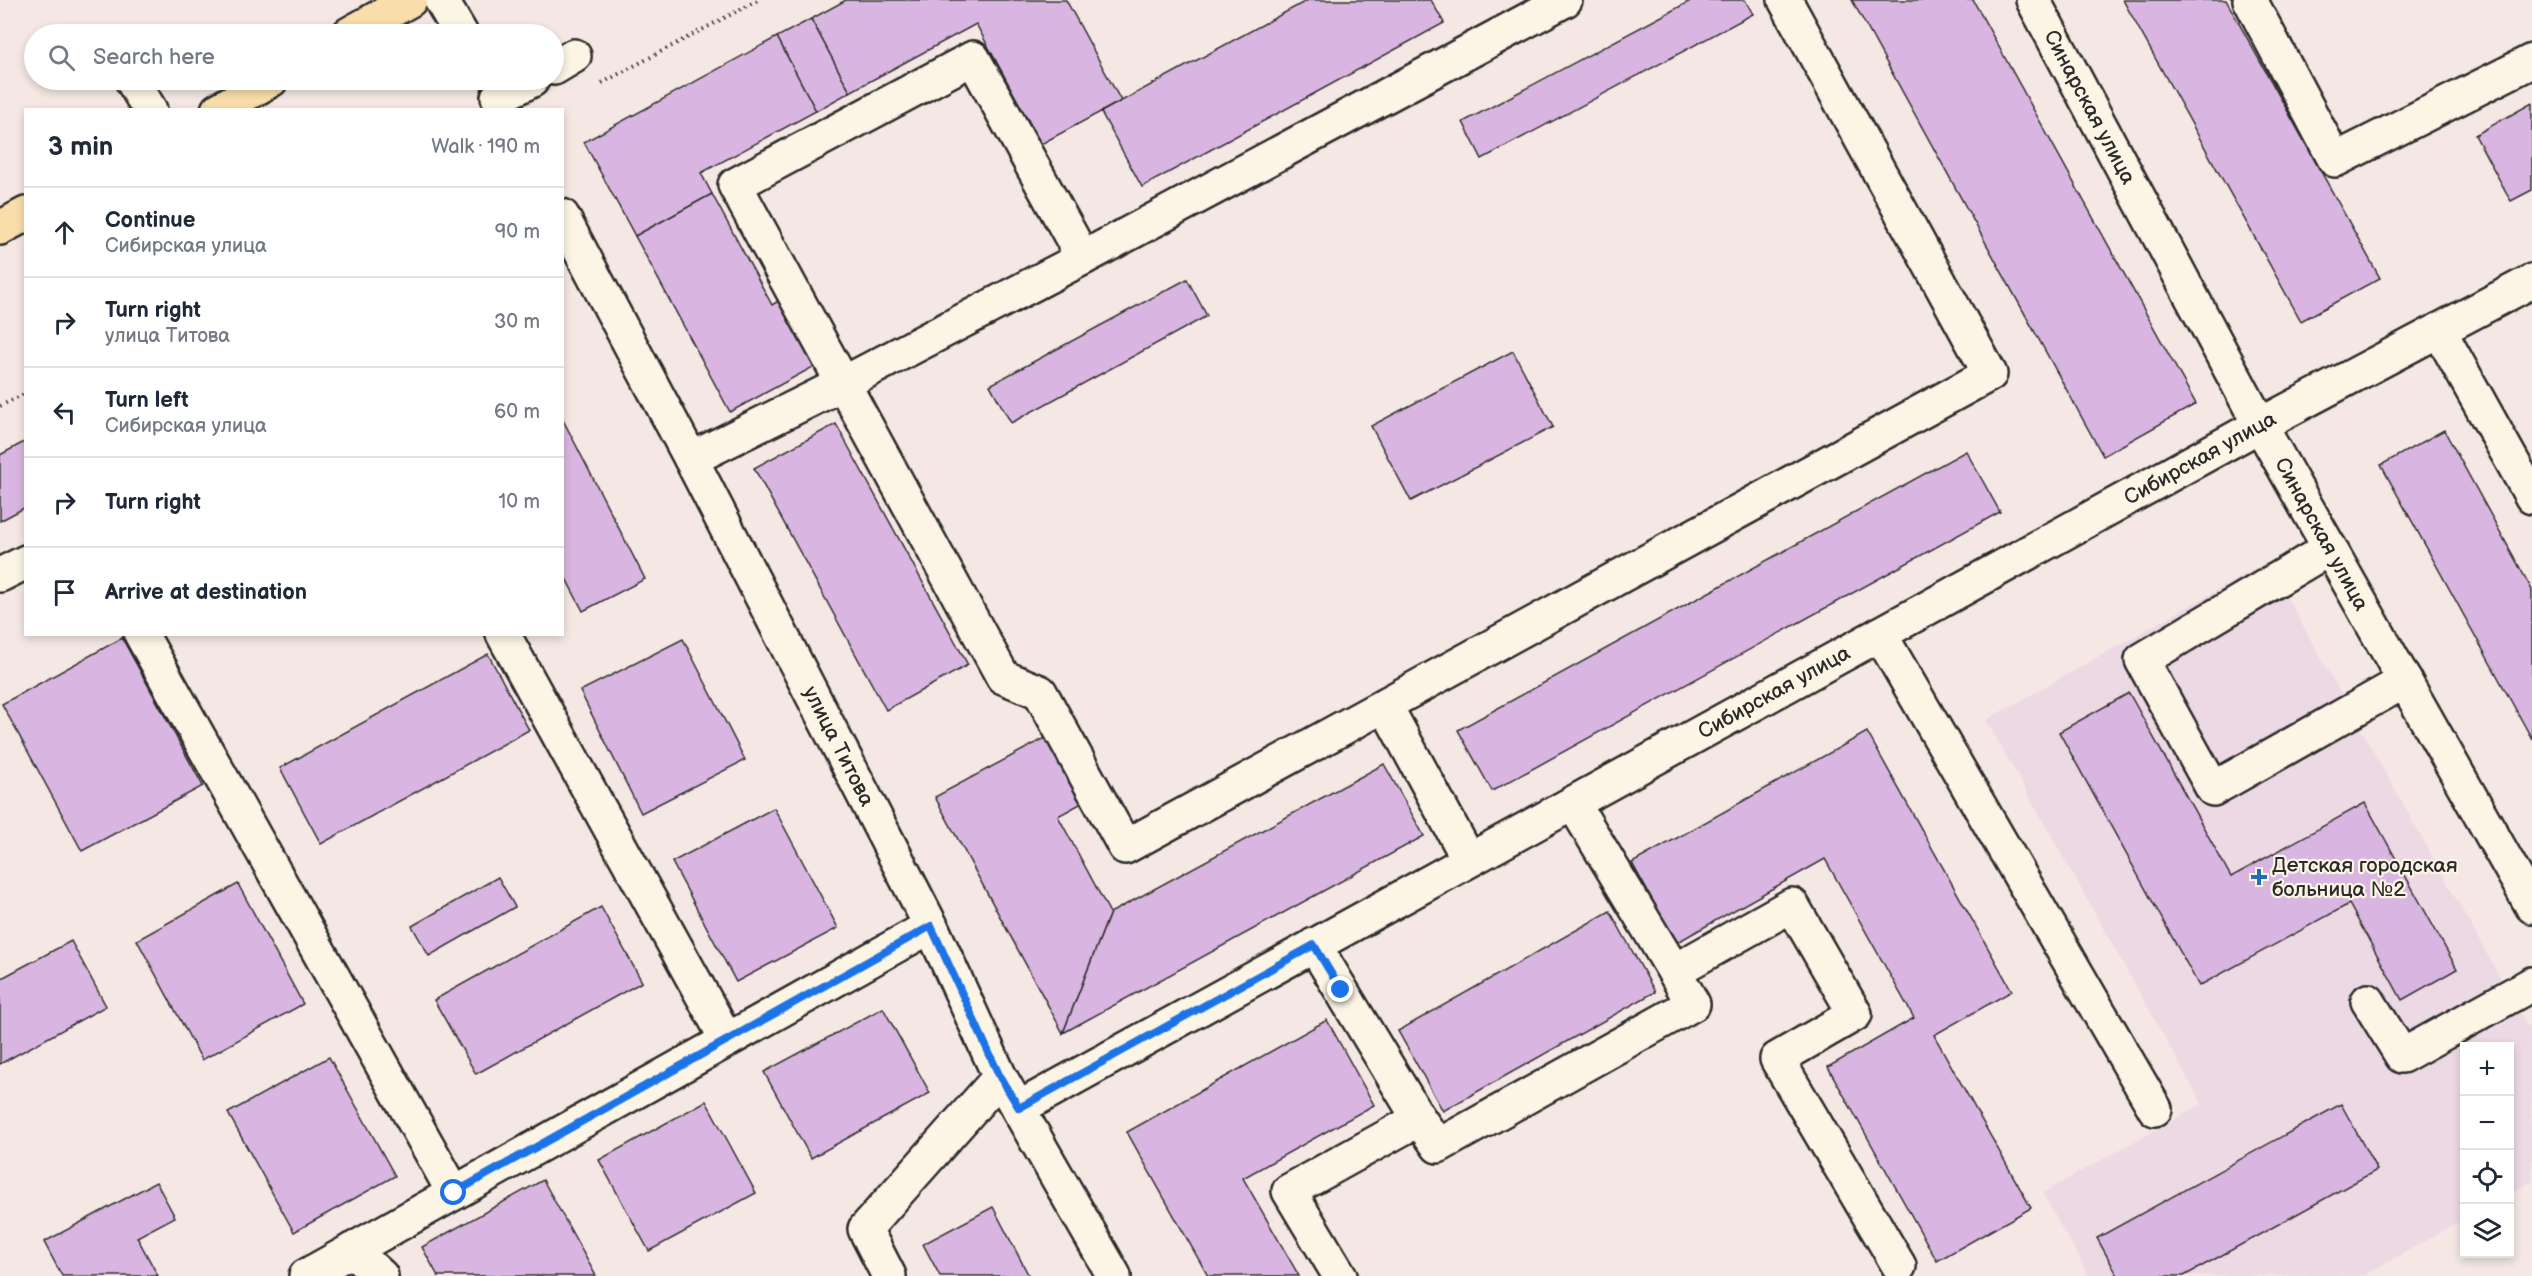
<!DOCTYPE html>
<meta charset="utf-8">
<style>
body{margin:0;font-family:"Balsamiq Sans",sans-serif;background:#f2f2f3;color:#1f2937}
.controls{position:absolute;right:18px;bottom:18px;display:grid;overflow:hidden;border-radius:0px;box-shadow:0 3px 9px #0003}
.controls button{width:54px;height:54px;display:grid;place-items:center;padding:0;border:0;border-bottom:2px solid #e0e1e3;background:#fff;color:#1f2937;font:30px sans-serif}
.stop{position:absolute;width:18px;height:18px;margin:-14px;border:4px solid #1a73e8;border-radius:50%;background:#fff}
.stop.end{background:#1a73e8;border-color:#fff;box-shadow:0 2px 6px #0008}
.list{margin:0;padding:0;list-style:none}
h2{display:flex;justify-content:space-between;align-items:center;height:78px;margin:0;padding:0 24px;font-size:26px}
h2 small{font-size:20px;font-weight:400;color:#747a83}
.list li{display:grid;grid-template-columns:39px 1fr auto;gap:18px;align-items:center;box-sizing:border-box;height:90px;padding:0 24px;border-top:2px solid #e0e1e3}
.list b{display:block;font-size:22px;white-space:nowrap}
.list p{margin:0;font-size:20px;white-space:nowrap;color:#747a83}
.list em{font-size:20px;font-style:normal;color:#747a83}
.icon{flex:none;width:33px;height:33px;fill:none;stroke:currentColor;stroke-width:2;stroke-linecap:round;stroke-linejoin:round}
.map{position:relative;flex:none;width:2532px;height:1276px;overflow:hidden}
.search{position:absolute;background:#fff;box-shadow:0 3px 9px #0003;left:24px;top:24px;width:540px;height:66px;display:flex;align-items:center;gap:15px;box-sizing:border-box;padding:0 21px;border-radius:33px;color:#747a83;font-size:22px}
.panel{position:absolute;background:#fff;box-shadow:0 3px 9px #0003;left:24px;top:108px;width:540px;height:528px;border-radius:0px}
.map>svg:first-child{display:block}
.built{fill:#edd9e3}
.building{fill:#d9b6e1;stroke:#2b2b2b;stroke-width:1.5}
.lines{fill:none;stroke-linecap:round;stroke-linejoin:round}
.minor-casing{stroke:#2b2b2b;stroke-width:38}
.major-casing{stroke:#2b2b2b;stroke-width:38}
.path{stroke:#2b2b2b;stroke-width:4;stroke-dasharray:1.5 4.5;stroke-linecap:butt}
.minor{stroke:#fcf5e5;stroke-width:33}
.major{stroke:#f9deab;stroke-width:33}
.route{stroke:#1a73e8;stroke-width:8}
.poi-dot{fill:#1f6fb2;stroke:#fcf5e5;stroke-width:2}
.labels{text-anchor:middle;stroke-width:4.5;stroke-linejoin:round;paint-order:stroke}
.street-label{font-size:21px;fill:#2b2b2b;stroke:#fcf5e5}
.poi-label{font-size:21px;fill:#2b2b2b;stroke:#fcf5e5;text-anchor:start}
</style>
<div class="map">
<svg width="2532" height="1276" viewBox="0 0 2532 1276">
<rect width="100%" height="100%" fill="#f5e8e4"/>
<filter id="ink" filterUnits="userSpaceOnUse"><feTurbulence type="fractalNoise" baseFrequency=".0167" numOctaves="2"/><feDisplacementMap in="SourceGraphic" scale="12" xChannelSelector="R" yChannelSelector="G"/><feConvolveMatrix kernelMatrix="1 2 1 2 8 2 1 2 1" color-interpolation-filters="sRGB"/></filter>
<g filter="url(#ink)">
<path class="built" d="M2267,562L2532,1034V1181L2510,1194V1046H2464V1219L2363,1276H2089L2042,1193L2202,1104L1986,720Z"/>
<g class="building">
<path d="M846,0H1066L1121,101L1041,144L976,24L850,92L811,19Z"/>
<path d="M1308,0H1431L1444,23L1142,187L1101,112Z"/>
<path d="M1692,0H1745L1753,14L1482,159L1463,122Z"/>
<path d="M1852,0H1973L2196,404L2103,456Z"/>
<path d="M2123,0H2226L2380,278L2301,321Z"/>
<path d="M811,19L850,92L816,111L777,37Z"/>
<path d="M777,37L816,111L701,173L712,194L635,236L584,142Z"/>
<path d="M2532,103V190L2511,201L2475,135Z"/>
<path d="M712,194L772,305L780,300L815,366L730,412L635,236Z"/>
<path d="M1187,279L1207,316L1011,423L990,385Z"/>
<path d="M1513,351L1553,427L1411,501L1371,426Z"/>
<path d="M562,418L645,579L583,611L562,571Z"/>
<path d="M836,424L968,665L886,710L754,468Z"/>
<path d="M2444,430L2532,590V739L2381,465Z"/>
<path d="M26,441V507L0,521V455Z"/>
<path d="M1966,451L2000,512L1492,791L1458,730Z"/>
<path d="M122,638L203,786L82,851L2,704Z"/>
<path d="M683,639L745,760L641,813L580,691Z"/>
<path d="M488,654L529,730L321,844L280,768Z"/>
<path d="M2129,693L2231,877L2365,803L2457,969L2402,1000L2349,904L2199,986L2059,732Z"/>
<path d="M1867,732L2012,991L1934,1035L2031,1208L1937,1261L1828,1067L1914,1018L1825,859L1676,943L1632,863Z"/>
<path d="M1047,737L1082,803L1058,816L1110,913L1063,1033L935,797Z"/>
<path d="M1384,764L1424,836L1063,1033L1110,913Z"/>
<path d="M774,808L838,928L736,982L672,862Z"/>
<path d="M498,877L515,907L429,956L412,926Z"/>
<path d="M238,884L303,1004L202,1060L137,940Z"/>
<path d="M601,907L642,982L476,1074L434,1000Z"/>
<path d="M1610,911L1655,992L1443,1111L1398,1031Z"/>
<path d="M71,941L106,1006L0,1064V979Z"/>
<path d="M883,1008L930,1093L811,1158L764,1072Z"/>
<path d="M1327,1020L1374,1105L1243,1178L1299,1276H1208L1127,1132Z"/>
<path d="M329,1057L395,1176L294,1232L228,1113Z"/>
<path d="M706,1101L756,1193L649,1251L599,1160Z"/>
<path d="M2341,1104L2377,1170L2184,1276H2118L2097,1238Z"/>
<path d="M543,1180L596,1276H438L422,1247Z"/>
<path d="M156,1182L175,1217L137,1237L158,1276H62L44,1242Z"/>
<path d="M993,1207L1029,1276H940L923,1244Z"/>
</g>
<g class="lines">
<defs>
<g id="minor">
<path d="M441,0L461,34"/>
<path d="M1565,0L1083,258L973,58L735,185L1003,677L1040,692L1125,847L1990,374L1785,0"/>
<path d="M2033,0L2260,425L2532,906"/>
<path d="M2250,0L2335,160L2532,61"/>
<path d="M554,68L574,56"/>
<path d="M132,80L150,110"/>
<path d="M498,97L532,80"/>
<path d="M562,216L691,459L931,926L1000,1077L1114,1276"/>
<path d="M2439,330L2532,497"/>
<path d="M691,459L842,384L1083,258"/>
<path d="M2330,548L2142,660L2213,789L2405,681"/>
<path d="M0,575L26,562"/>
<path d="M141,634L454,1193"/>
<path d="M503,634L727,1040"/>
<path d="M1880,634L2155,1109"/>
<path d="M1385,705L1469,860"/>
<path d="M1573,803L1674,971L1792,905L1855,1014L1777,1059L1899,1266"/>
<path d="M1314,945L1419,1119L1289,1191L1340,1276"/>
<path d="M2368,1001L2402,1056L2532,984"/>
<path d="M1019,1108L2260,425L2532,281"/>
<path d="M1419,1119L1438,1146L1693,1004L1674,971"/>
<path d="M352,1250L381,1276"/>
<path d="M306,1276L931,926"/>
<path d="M889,1276L865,1229L1000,1077"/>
</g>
<g id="major">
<path d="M349,34L410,0"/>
<path d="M218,110L271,80"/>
<path d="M0,228L26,214"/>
</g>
</defs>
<use href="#minor" class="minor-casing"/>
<use href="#major" class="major-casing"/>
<g class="path">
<path d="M602,83L758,0"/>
<path d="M0,406L26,393"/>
</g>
<use href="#minor" class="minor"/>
<use href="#major" class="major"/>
</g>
</g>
<g class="lines" filter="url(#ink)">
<path class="route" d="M454,1193L931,926L1000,1077L1019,1108L1314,945L1341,990"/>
</g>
<path class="poi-dot" d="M2256 868h6v6h6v6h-6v6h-6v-6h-6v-6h6z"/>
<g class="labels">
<g class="street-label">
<text transform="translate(2090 107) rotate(62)" y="7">Синарская улица</text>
<text transform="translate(2200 458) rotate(-29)" y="7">Сибирская улица</text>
<text transform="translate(2322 534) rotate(61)" y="7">Синарская улица</text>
<text transform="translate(1774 692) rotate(-29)" y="7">Сибирская улица</text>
<text transform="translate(839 746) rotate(63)" y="7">улица Титова</text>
</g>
<g class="poi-label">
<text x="2272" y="872">Детская городская<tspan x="2272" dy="24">больница №2</tspan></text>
</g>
</g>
</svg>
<div class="controls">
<button>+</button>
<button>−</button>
<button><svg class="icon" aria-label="locate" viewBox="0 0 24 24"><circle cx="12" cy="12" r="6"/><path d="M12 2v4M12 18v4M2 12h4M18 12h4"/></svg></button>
<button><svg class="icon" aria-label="layers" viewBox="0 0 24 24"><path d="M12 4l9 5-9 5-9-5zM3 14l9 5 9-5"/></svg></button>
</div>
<div class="stop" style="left:454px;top:1193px"></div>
<div class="stop end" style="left:1341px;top:990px"></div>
<div class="search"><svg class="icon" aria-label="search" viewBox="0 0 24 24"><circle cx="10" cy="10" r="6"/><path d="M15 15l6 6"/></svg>Search here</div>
<section class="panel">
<h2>3 min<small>Walk · 190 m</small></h2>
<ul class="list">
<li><svg class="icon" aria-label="ahead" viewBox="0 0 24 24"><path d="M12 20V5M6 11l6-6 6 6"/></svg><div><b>Continue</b><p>Сибирская улица</p></div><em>90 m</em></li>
<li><svg class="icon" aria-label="right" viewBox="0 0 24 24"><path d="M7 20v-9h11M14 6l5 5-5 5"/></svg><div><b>Turn right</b><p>улица Титова</p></div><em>30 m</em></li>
<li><svg class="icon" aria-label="left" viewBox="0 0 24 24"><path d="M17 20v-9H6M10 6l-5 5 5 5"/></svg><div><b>Turn left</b><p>Сибирская улица</p></div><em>60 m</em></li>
<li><svg class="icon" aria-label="right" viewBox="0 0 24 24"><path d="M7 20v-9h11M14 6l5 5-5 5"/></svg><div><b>Turn right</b></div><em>10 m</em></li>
<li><svg class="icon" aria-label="arrive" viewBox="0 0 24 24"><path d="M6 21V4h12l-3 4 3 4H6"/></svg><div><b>Arrive at destination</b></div></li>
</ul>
</section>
</div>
